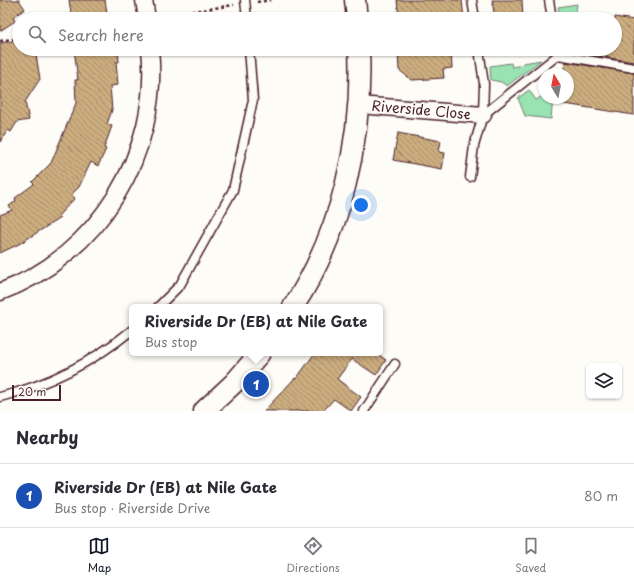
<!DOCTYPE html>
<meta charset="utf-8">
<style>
body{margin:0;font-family:"Playpen Sans",sans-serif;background:#f2f2f3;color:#2b2b33}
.controls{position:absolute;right:12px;bottom:12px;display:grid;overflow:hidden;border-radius:6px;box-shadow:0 1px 3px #0004}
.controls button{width:36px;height:36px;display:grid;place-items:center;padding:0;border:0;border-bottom:1px solid #e1e1e2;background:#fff;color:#2b2b33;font:20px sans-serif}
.compass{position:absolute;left:538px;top:68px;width:36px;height:36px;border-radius:50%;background:#fff;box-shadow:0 1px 3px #0004;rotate:350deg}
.scale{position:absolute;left:12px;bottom:10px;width:49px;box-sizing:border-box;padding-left:4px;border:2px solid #4a1f2b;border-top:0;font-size:11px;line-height:14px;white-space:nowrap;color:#4a1f2b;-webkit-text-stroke:3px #fdfcf7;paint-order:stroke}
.you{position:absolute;left:361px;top:205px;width:14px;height:14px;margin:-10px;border:3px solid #fff;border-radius:50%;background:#1a73e8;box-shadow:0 0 0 6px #1a73e833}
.badge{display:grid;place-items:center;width:26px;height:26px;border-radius:50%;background:#111827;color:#fff;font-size:13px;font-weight:700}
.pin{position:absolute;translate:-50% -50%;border:2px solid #fff;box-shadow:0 1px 4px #0006}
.popup{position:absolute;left:129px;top:304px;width:254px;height:52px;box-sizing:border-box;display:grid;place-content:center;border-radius:6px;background:#fff;filter:drop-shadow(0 1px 3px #0005);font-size:13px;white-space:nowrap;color:#7c7c81}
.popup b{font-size:15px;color:#2b2b33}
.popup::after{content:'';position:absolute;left:50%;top:100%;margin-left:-8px;border:8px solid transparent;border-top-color:#fff}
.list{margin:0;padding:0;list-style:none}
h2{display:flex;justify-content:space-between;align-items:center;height:52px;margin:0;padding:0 16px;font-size:17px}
h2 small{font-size:13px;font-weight:400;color:#7c7c81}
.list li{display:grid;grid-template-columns:26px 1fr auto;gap:12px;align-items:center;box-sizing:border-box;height:64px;padding:0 16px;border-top:1px solid #e1e1e2}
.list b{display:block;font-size:15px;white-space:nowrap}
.list p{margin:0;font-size:13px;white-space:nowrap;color:#7c7c81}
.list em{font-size:13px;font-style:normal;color:#7c7c81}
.icon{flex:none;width:22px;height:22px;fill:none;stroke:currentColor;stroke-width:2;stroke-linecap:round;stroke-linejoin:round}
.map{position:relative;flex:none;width:634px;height:411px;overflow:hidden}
.search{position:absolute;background:#fff;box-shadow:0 1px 3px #0004;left:12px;right:12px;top:12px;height:44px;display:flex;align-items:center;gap:10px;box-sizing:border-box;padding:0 14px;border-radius:22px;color:#7c7c81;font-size:15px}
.sheet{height:116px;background:#fff}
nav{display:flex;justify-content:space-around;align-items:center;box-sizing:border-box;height:56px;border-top:1px solid #e1e1e2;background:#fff;font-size:11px;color:#7c7c81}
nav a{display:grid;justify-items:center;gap:2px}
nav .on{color:#111827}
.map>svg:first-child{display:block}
.green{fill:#99e2b1;stroke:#72806e}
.building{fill:url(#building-back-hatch);stroke:#4a1f2b}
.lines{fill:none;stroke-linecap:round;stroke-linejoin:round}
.service-casing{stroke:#4a1f2b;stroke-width:11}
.minor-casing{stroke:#4a1f2b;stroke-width:19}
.tertiary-casing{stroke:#4a1f2b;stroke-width:23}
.path{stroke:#4a1f2b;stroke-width:2.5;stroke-dasharray:3 3;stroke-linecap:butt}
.service{stroke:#fdfcf7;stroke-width:8}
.minor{stroke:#fdfcf7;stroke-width:16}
.tertiary{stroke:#fdfcf7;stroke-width:20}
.labels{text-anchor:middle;stroke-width:3;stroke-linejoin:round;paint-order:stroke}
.street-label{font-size:14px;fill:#4a1f2b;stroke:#fdfcf7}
</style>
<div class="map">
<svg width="634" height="411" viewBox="0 0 634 411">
<defs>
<pattern id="building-back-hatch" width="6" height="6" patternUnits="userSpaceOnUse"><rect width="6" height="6" fill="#cbad7f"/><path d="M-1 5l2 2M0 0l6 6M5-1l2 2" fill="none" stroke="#a78c68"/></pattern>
</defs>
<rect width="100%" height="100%" fill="#fdfcf7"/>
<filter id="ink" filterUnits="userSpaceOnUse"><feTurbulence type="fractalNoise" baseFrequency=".025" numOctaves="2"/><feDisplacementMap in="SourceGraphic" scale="8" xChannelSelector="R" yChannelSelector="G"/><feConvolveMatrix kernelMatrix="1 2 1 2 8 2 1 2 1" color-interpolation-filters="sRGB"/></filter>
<g filter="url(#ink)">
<g class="green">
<path d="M577,4L575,19H560L558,7Z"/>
<path d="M541,60L507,86L501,82L491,80L490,66L511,63L512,67L522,65L523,63Z"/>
<path d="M529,90L536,100L544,95V98H553L551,119L525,116L518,98Z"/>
</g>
<g class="building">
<path d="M0,0H19L25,9L13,17L15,21L0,31Z"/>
<path d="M69,0H105L108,19H72Z"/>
<path d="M397,0H462L464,19H399Z"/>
<path d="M492,0H522L523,19H495Z"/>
<path d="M615,17L634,20V62L567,51V49H615Z"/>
<path d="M19,40V49H35L40,79L25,102L29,120L17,122L11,132L8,130L0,142V43Z"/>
<path d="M74,49H118L119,62H116L118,85L110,86L112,110L107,124L112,126L104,148L106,149L98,166L91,162L79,187L71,195L75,198L58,216L60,218L19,244L0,253V215L12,210L9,206L16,201L15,198L34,184L32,182L51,163L76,103L75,80H78Z"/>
<path d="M451,50L452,68L443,69L444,78L412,80L399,70L398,52Z"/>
<path d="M565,62L634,73V115L558,103V98H568V74H563Z"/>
<path d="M398,133L441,141L439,152L445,153L442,169L393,160Z"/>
<path d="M315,353H376L386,360L376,375L352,359L337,379L361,397L351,411L334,399L323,411H264L295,378L296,379Z"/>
</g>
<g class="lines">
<defs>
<g id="service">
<path d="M245,0L247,19"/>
<path d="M472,0L475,19"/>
<path d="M549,0L552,19"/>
<path d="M483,115L558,55L634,68"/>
<path d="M470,177L474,146L483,115L484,84L479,49"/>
<path d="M158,307L180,285L233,190L253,100L249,49"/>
<path d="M0,397C48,385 94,361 132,330"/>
<path d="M364,411L395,364"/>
</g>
<g id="minor">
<path d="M144,0L147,19"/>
<path d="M359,105L483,115"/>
<path d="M0,292C98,256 161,153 150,49"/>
</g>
<g id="tertiary">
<path d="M355,0L357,19"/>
<path d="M293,307C342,232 363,138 359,49"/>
<path d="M204,411L234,383L260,353"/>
</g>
</defs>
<use href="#service" class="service-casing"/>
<use href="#minor" class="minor-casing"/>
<use href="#tertiary" class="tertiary-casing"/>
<g class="path">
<path d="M257,2L271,0"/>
<path d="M162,16L234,5"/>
<path d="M0,41L19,38"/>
</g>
<use href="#service" class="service"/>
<use href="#minor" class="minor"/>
<use href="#tertiary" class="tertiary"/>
</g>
</g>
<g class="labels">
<g class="street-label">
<text transform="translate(421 110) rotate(5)" y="5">Riverside Close</text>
</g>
</g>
</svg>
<div class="controls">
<button><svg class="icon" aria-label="layers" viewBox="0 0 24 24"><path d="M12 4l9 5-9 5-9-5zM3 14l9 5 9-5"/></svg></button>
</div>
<svg class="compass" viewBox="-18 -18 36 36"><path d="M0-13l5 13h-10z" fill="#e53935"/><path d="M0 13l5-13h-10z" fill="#7c7c81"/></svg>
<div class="scale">20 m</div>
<div class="you"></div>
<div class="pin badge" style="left:256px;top:384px;background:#1a4fb4">1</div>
<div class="popup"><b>Riverside Dr (EB) at Nile Gate</b>Bus stop</div>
<div class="search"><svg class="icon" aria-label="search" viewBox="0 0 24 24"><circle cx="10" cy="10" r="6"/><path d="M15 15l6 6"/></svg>Search here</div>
</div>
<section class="sheet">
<h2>Nearby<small></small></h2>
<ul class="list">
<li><span class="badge" style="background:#1a4fb4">1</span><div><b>Riverside Dr (EB) at Nile Gate</b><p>Bus stop · Riverside Drive</p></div><em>80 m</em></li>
</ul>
</section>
<nav>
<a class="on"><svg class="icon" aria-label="map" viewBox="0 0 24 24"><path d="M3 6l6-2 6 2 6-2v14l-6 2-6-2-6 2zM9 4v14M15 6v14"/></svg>Map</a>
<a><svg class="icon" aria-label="directions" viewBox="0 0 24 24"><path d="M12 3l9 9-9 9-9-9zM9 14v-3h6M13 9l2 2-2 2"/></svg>Directions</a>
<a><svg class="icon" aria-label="saved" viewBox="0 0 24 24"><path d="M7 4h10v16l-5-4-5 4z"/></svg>Saved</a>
</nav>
